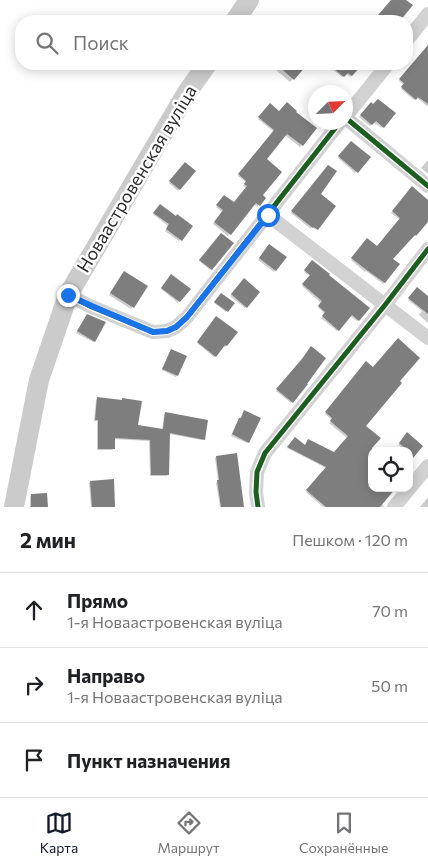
<!DOCTYPE html>
<html lang="ru">
<meta charset="utf-8">
<style>
body{margin:0;font-family:Commissioner,sans-serif;background:#f6f6f6;color:#202124}
.controls{position:absolute;right:15px;bottom:15px;display:grid;overflow:hidden;border-radius:10px;box-shadow:0 2px 12px #0003}
.controls button{width:45px;height:45px;display:grid;place-items:center;padding:0;border:0;border-bottom:1px solid #e0e0e0;background:#fff;color:#202124;font:25px sans-serif}
.compass{position:absolute;left:308px;top:85px;width:45px;height:45px;border-radius:50%;background:#fff;box-shadow:0 2px 12px #0003;rotate:66deg}
.stop{position:absolute;width:15px;height:15px;margin:-11px;border:4px solid #1a73e8;border-radius:50%;background:#fff}
.stop.end{background:#1a73e8;border-color:#fff;box-shadow:0 1px 5px #0008}
.list{margin:0;padding:0;list-style:none}
h2{display:flex;justify-content:space-between;align-items:center;height:65px;margin:0;padding:0 20px;font-size:21px}
h2 small{font-size:16px;font-weight:400;color:#757577}
.list li{display:grid;grid-template-columns:32px 1fr auto;gap:15px;align-items:center;box-sizing:border-box;height:75px;padding:0 20px;border-top:1px solid #e0e0e0}
.list b{display:block;font-size:19px;white-space:nowrap}
.list p{margin:0;font-size:16px;white-space:nowrap;color:#757577}
.list em{font-size:16px;font-style:normal;color:#757577}
.icon{flex:none;width:28px;height:28px;fill:none;stroke:currentColor;stroke-width:2;stroke-linecap:round;stroke-linejoin:round}
.map{position:relative;flex:none;width:428px;height:507px;overflow:hidden}
.search{position:absolute;background:#fff;box-shadow:0 2px 12px #0003;left:15px;right:15px;top:15px;height:55px;display:flex;align-items:center;gap:12px;box-sizing:border-box;padding:0 18px;border-radius:20px;color:#757577;font-size:19px}
.sheet{height:290px;background:#fff}
nav{display:flex;justify-content:space-around;align-items:center;box-sizing:border-box;height:70px;border-top:1px solid #e0e0e0;background:#fff;font-size:14px;color:#757577}
nav a{display:grid;justify-items:center;gap:2px}
nav .on{color:#111827}
.map>svg:first-child{display:block}
.shadow{fill:#0003}
.building{fill:#7e7e7e}
.lines{fill:none;stroke-linecap:round;stroke-linejoin:round}
.minor{stroke:#d2d2d2;stroke-width:14}
.secondary{stroke:#cbcbcb;stroke-width:20}
.cycleway-casing{stroke:#fff;stroke-width:8}
.cycleway{stroke:#1b5e20;stroke-width:5}
.route{stroke:#1a73e8;stroke-width:6}
.labels{text-anchor:middle;stroke-width:5;stroke-linejoin:round;paint-order:stroke}
.street-label{font-size:18px;fill:#2d2d2d;stroke:#fff}
</style>
<div class="map">
<svg width="428" height="507" viewBox="0 0 428 507">
<rect width="100%" height="100%" fill="#fff"/>
<g class="shadow">
<path d="M428,47V105L427,106L416,97L414,100L401,89L404,85L399,81Z"/>
<path d="M269,64H307L290,82Z"/>
<path d="M323,64H361L350,77L346,73L342,77L332,69L330,70Z"/>
<path d="M371,104L394,114L382,128L373,122L370,126L359,117Z"/>
<path d="M270,105L279,113L295,112L315,128L300,147L285,135L265,160L261,196L265,198L257,207L254,204L228,236L213,224L222,212L216,207L223,198L234,203L246,188L243,186L246,182L238,176L274,132L258,119Z"/>
<path d="M351,142L369,157L355,173L338,158Z"/>
<path d="M428,160V174L421,168Z"/>
<path d="M185,164L194,171L178,191L169,183Z"/>
<path d="M328,166L319,194L335,207L316,230L312,227L311,229L291,213Z"/>
<path d="M412,188L428,201V220L415,235L414,237L412,235L391,259L398,264L383,284L366,271L365,272L351,260L367,240L377,247L400,220L391,213Z"/>
<path d="M160,206L191,227L179,241L165,231L168,226L153,214Z"/>
<path d="M221,234L232,243L210,270L199,261Z"/>
<path d="M269,245L285,257L274,272L258,260Z"/>
<path d="M313,262L368,308L357,321L350,316L337,331L321,318L325,314L318,307L321,303L302,286L310,276L304,272Z"/>
<path d="M122,274L146,286L131,309L109,295Z"/>
<path d="M171,276L189,289L178,303L161,289Z"/>
<path d="M244,280L258,292L245,308L230,296Z"/>
<path d="M417,289L428,297V323L419,315L422,311L408,300Z"/>
<path d="M221,294L233,303L226,312L214,303Z"/>
<path d="M86,317L94,341L93,342L76,333Z"/>
<path d="M217,318L236,332L226,346L224,347L223,346L214,357L197,343Z"/>
<path d="M311,347L306,384L291,403L276,391Z"/>
<path d="M170,352L177,375L176,377L162,370Z"/>
<path d="M365,364L398,381L365,426L364,456L372,488L384,507H323L306,492L326,468L287,448L295,439L304,446L334,453L347,438L329,423L332,420L325,414Z"/>
<path d="M97,399L121,401L123,399L137,426L162,430L164,415L165,413L204,439L202,440L169,434L168,474L167,476H150L149,441L114,439V449L112,450H97V421H94L96,400Z"/>
<path d="M244,411L248,442L247,443L231,436Z"/>
<path d="M407,434L409,451H403L404,449L398,445Z"/>
<path d="M216,457L243,507H220L216,483L218,481L215,458Z"/>
<path d="M90,482L114,507H91L89,483Z"/>
<path d="M31,495L47,507H30V496Z"/>
<path d="M428,497V507H420Z"/>
</g>
<g class="building">
<path d="M391,0H406L413,5L400,21H373Z"/>
<path d="M428,45V104L418,97L416,100L401,87L404,83L399,79Z"/>
<path d="M276,64H308L294,80Z"/>
<path d="M328,64H363L352,76L348,73L344,77Z"/>
<path d="M378,99L396,113L384,128L376,121L372,125L360,115L371,102L373,104Z"/>
<path d="M287,102L297,111L296,112L317,128L303,146L287,134L267,159L282,172L263,195L266,198L260,206L256,203L231,235L214,222L223,210L216,205L224,195L234,202L247,186L244,184L246,181L238,174L274,130L258,117L270,103L279,111Z"/>
<path d="M351,141L371,157L358,173L338,156Z"/>
<path d="M185,162L196,171L180,190L169,181Z"/>
<path d="M328,165L337,171L321,194L336,206L318,230L314,227L313,228L291,211Z"/>
<path d="M412,186L428,200V222L416,236L415,235L393,259L400,264L385,283L368,271L351,258L367,238L377,246L400,218L392,211Z"/>
<path d="M160,204L176,216L177,214L193,226L182,241L166,229L169,224L153,213Z"/>
<path d="M221,233L234,243L212,270L199,260Z"/>
<path d="M269,244L287,257L276,271L259,258Z"/>
<path d="M312,260L330,274L329,275L370,308L359,321L352,315L339,331L322,316L325,312L318,306L322,301L302,284L310,275L304,270Z"/>
<path d="M124,271L148,286L134,308L110,293Z"/>
<path d="M171,274L191,289L180,302L161,288Z"/>
<path d="M244,278L260,292L247,308L231,294Z"/>
<path d="M417,287L428,296V314L408,298Z"/>
<path d="M221,293L235,303L228,312L214,302Z"/>
<path d="M87,314L106,322L95,342L77,331Z"/>
<path d="M216,316L238,332L227,346L225,345L216,357L197,342Z"/>
<path d="M398,338L420,358L400,381L402,383L366,426L381,438L372,448V488H396L380,507H326L306,490L326,467L287,447L295,437L305,445L308,439L334,452L348,436L330,421L332,418L325,412L366,361L373,367Z"/>
<path d="M311,346L326,358L307,384H308L293,403L276,389L302,359Z"/>
<path d="M171,349L187,356L178,376L162,369Z"/>
<path d="M97,397L122,400V398L142,401L138,425L163,429L165,412L208,420L205,440L170,433L169,475H151L150,440L115,438V449H98V420H95Z"/>
<path d="M244,410L261,418L249,443L232,434L239,418H241Z"/>
<path d="M407,432L423,446L409,463V451L399,443Z"/>
<path d="M237,453L244,507H221L217,480H219L216,456Z"/>
<path d="M114,479L115,507H92L90,481Z"/>
<path d="M47,493L48,507H31V494Z"/>
</g>
<g class="lines">
<g class="minor">
<path d="M407,40L428,14"/>
<path d="M346,116L388,64"/>
<path d="M346,118L428,186"/>
<path d="M268,215L428,338"/>
<path d="M68,295L92,307L153,332L167,331L176,327L187,317L340,122"/>
<path d="M258,507L256,492L257,472L265,453L385,305L428,249"/>
<path d="M394,507L428,466"/>
</g>
<g class="secondary">
<path d="M235,21L249,0"/>
<path d="M14,507L39,380L68,295L186,94L207,64"/>
</g>
<defs>
<g id="cycleway">
<path d="M346,118L428,186"/>
<path d="M68,295L92,307L153,332L167,331L176,327L187,317L340,122"/>
<path d="M258,507L256,492L257,472L265,453L385,305L428,249"/>
</g>
</defs>
<use href="#cycleway" class="cycleway-casing"/>
<use href="#cycleway" class="cycleway"/>
</g>
<g class="lines">
<path class="route" d="M68,295L92,306L153,332L167,331L176,327L187,317L268,215"/>
</g>
<g class="labels">
<g class="street-label">
<text transform="translate(137 179) rotate(-59)" y="6">Новаастровенская вуліца</text>
</g>
</g>
</svg>
<div class="controls">
<button><svg class="icon" aria-label="locate" viewBox="0 0 24 24"><circle cx="12" cy="12" r="6"/><path d="M12 2v4M12 18v4M2 12h4M18 12h4"/></svg></button>
</div>
<svg class="compass" viewBox="-18 -18 36 36"><path d="M0-13l5 13h-10z" fill="#e53935"/><path d="M0 13l5-13h-10z" fill="#757577"/></svg>
<div class="stop" style="left:268px;top:215px"></div>
<div class="stop end" style="left:68px;top:295px"></div>
<div class="search"><svg class="icon" aria-label="search" viewBox="0 0 24 24"><circle cx="10" cy="10" r="6"/><path d="M15 15l6 6"/></svg>Поиск</div>
</div>
<section class="sheet">
<h2>2 мин<small>Пешком · 120 m</small></h2>
<ul class="list">
<li><svg class="icon" aria-label="ahead" viewBox="0 0 24 24"><path d="M12 20V5M6 11l6-6 6 6"/></svg><div><b>Прямо</b><p>1-я Новаастровенская вуліца</p></div><em>70 m</em></li>
<li><svg class="icon" aria-label="right" viewBox="0 0 24 24"><path d="M7 20v-9h11M14 6l5 5-5 5"/></svg><div><b>Направо</b><p>1-я Новаастровенская вуліца</p></div><em>50 m</em></li>
<li><svg class="icon" aria-label="arrive" viewBox="0 0 24 24"><path d="M6 21V4h12l-3 4 3 4H6"/></svg><div><b>Пункт назначения</b></div></li>
</ul>
</section>
<nav>
<a class="on"><svg class="icon" aria-label="map" viewBox="0 0 24 24"><path d="M3 6l6-2 6 2 6-2v14l-6 2-6-2-6 2zM9 4v14M15 6v14"/></svg>Карта</a>
<a><svg class="icon" aria-label="directions" viewBox="0 0 24 24"><path d="M12 3l9 9-9 9-9-9zM9 14v-3h6M13 9l2 2-2 2"/></svg>Маршрут</a>
<a><svg class="icon" aria-label="saved" viewBox="0 0 24 24"><path d="M7 4h10v16l-5-4-5 4z"/></svg>Сохранённые</a>
</nav>
